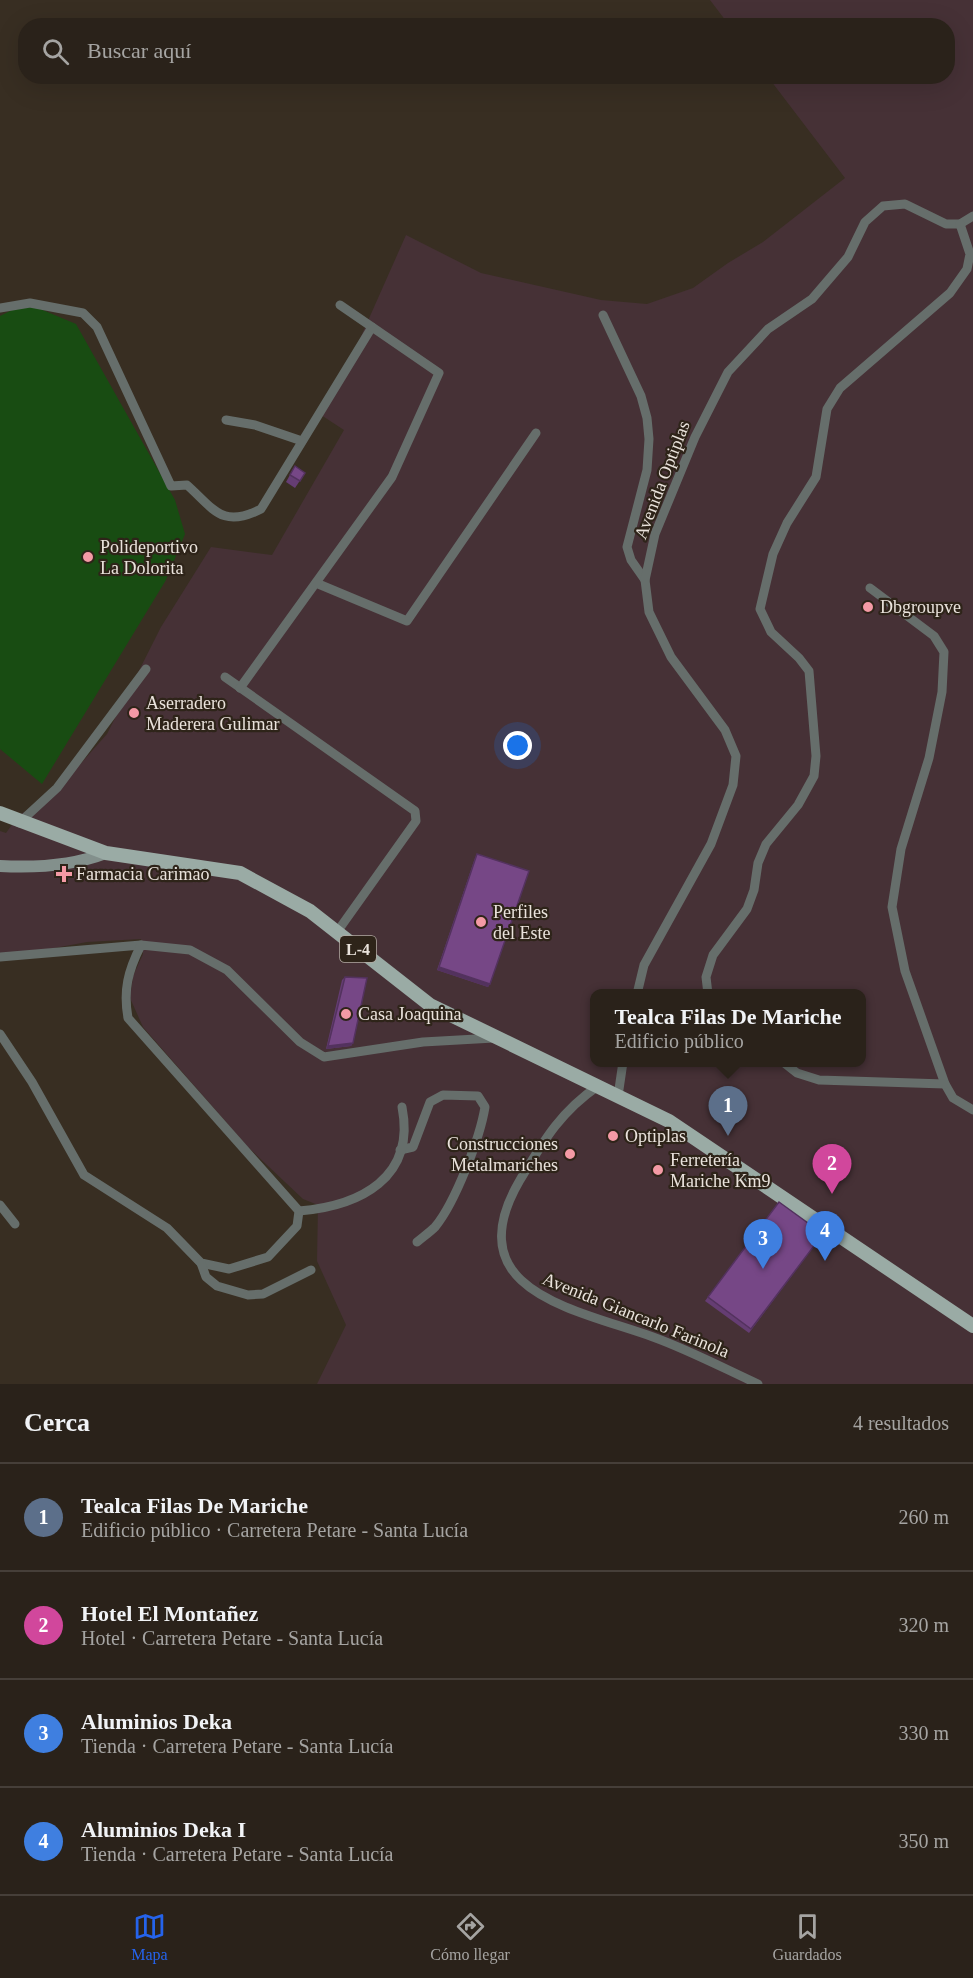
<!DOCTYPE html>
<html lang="es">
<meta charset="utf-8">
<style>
body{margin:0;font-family:"Times New Roman",serif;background:#362f27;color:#f1f3f6}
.you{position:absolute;left:518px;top:746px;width:21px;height:21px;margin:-15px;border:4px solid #fff;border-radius:50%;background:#1a73e8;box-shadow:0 0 0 9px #1a73e833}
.badge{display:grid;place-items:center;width:39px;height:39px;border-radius:50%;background:#2563eb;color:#fff;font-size:20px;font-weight:700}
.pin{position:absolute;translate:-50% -50px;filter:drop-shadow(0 2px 3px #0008)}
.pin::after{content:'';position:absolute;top:32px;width:21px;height:18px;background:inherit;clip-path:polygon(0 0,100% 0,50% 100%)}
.popup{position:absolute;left:590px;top:989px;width:276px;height:78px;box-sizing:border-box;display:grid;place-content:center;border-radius:12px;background:#2a221a;filter:drop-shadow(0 2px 4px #0005);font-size:20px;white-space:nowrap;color:#a5a4a2}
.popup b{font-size:22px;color:#f1f3f6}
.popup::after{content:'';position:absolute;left:50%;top:100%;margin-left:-12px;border:12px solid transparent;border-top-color:#2a221a}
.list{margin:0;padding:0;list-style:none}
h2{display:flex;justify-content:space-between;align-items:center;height:78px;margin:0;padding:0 24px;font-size:26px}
h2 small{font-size:20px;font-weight:400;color:#a5a4a2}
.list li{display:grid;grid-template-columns:39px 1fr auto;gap:18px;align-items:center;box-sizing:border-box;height:108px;padding:0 24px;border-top:2px solid #463f39}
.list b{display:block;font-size:22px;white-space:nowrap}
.list p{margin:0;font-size:20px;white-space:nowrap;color:#a5a4a2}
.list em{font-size:20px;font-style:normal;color:#a5a4a2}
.icon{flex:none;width:33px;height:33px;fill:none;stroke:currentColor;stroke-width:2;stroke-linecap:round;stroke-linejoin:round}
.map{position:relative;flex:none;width:973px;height:1384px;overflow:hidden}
.search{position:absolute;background:#2a221a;box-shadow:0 6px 24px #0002;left:18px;right:18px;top:18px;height:66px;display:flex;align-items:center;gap:15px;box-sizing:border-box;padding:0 21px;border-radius:24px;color:#a5a4a2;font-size:22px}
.sheet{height:510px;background:#2a221a}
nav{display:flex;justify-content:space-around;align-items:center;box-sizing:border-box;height:84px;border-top:2px solid #463f39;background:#2a221a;font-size:16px;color:#a5a4a2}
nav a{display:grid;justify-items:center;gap:3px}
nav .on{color:#2563eb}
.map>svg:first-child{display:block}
.industrial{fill:#463136;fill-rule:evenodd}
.green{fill:#184c12}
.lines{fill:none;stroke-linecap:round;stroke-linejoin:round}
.street{stroke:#666e6b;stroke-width:9}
.secondary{stroke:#83908c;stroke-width:12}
.primary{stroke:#9aaba5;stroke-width:14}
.wall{fill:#653d73}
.shaded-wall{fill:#53325e}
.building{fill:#764786;stroke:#53325e;stroke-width:1.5}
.poi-dot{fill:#f49aa5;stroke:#2e2419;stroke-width:2}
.labels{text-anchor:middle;stroke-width:4.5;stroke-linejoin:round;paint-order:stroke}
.shield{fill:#2e2419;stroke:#b2aaa2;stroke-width:1.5}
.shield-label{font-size:16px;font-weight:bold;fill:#eae3dc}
.street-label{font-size:18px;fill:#eae3dc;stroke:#2e2419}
.poi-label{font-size:18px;fill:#eae3dc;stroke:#2e2419;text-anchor:start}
</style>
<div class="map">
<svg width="973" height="1384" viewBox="0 0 973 1384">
<rect width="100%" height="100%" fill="#382e22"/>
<path class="industrial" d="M710,0H973V1384H317L346,1325L317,1261L318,1205L303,1199L247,1146L143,1027L130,998L133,976L143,954L141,939L87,942L0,958V831L6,833L19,815L52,796L107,734L161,627L211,547L272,555L344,430L321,415L359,341L406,235L481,273L601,300L647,304L693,288L728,263L763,242L845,178L768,77L948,76V26L729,25ZM594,994H861V1062H594Z"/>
<path class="green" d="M26,303L76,324L175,500L185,534L166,580L42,784L0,749V316Z"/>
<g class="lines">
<g class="street">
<path d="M0,308L30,303L83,313L97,327L171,486L187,485C214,509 222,529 261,509L372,327"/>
<path d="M603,315L641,396L647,418L649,439L647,470L627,547L631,560L645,580"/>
<path d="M226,420L255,425L302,441"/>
<path d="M316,583L407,621L536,433"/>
<path d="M870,588L934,636L944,652L942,692L929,758L901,849L892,907L905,971L945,1084L953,1098L973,1110"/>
<path d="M225,677L415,811L416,821L337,932"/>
<path d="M240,688L392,477L439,373L340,305"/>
<path d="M19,823L57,788L146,669"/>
<path d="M0,957L141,945"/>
<path d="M637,994L644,965L711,844L733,785L736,756L725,730L671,657L649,612L645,580L655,534L695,437L728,372L768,329L812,299L848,257L865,222L883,206L905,204L946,224H960L973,216"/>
<path d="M708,994L706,977L713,955L747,909L754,890L758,863L766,844L798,805L814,776L816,756L809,671L799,658L771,632L760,609L773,554L787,523L816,477L827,409L840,388L950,293L967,269L970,254L960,224"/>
<path d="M0,1034L32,1082L84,1175L167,1228L201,1263L229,1269L268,1257L297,1226L299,1211L128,1018C123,990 128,971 141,945L190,950L227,970L300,1042L324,1057L423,1042L494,1038"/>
<path d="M783,1062L797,1073L819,1080L945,1084"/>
<path d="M598,1086C560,1112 543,1142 520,1180C455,1291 575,1309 653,1337C689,1350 723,1368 758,1384"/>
<path d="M618,1096L623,1062"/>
<path d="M400,1150L413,1147L430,1102L443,1095L478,1096L485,1107C480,1138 455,1203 435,1227C430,1232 423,1237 417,1242"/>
<path d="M0,1205L15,1224"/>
<path d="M299,1211C360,1206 416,1178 402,1107"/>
<path d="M201,1263L206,1277L217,1286L248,1295L263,1294L311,1270"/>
</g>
<path class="secondary" d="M0,866C36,868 72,866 106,853"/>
<path class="primary" d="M0,813L106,853L240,873L310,911L430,1005L669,1121L973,1326"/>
</g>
<g class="wall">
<path d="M295,466L305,473L295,488L286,482Z"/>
<path d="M477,854L490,984L488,987L437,970L475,858Z"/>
<path d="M345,977L353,1043L351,1046L326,1049L342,980Z"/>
<path d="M779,1202L823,1234L749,1333L705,1301Z"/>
</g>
<g class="shaded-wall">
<path d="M439,967L490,984L488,987L437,970Z"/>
<path d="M353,1043L351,1046L326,1049L328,1046Z"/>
</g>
<g class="building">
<path d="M295,466L305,473L300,481L290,475Z"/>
<path d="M477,854L529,871L490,984L439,967Z"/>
<path d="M345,977L367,978L353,1043L328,1046Z"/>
<path d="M779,1202L823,1234L751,1329L708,1297Z"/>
</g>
<g class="poi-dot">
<circle cx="88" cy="557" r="6"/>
<circle cx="868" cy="607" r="6"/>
<circle cx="134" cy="713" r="6"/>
<path d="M61 865h6v6h6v6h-6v6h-6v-6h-6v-6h6z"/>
<circle cx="481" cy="922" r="6"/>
<circle cx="346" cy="1014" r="6"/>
<circle cx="613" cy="1136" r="6"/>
<circle cx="570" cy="1154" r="6"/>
<circle cx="658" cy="1170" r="6"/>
</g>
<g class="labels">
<rect class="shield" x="340" y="936" width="36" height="26" rx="4.5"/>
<g class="shield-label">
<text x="358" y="955">L-4</text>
</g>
<g class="street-label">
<text transform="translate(662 480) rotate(-69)" y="6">Avenida Optiplas</text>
<text transform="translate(636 1315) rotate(22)" y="6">Avenida Giancarlo Farinola</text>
</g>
<g class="poi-label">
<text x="100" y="553">Polideportivo<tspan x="100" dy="21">La Dolorita</tspan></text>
<text x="880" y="613">Dbgroupve</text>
<text x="146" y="709">Aserradero<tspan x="146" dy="21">Maderera Gulimar</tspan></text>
<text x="76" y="880">Farmacia Carimao</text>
<text x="493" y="918">Perfiles<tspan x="493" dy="21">del Este</tspan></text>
<text x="358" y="1020">Casa Joaquina</text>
<text x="625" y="1142">Optiplas</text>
<text x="558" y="1150" text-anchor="end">Construcciones<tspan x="558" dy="21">Metalmariches</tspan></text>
<text x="670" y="1166">Ferretería<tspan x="670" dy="21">Mariche Km9</tspan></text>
</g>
</g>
</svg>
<div class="you"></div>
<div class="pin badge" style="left:728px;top:1136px;background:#5c6f8a">1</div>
<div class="popup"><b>Tealca Filas De Mariche</b>Edificio público</div>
<div class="pin badge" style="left:832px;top:1194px;background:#d1479c">2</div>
<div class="pin badge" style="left:763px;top:1269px;background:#3f7fe0">3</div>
<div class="pin badge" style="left:825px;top:1261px;background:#3f7fe0">4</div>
<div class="search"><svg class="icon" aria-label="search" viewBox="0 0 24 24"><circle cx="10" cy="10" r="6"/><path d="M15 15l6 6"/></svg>Buscar aquí</div>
</div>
<section class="sheet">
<h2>Cerca<small>4 resultados</small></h2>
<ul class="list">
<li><span class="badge" style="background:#5c6f8a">1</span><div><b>Tealca Filas De Mariche</b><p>Edificio público · Carretera Petare - Santa Lucía</p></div><em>260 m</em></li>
<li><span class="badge" style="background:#d1479c">2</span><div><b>Hotel El Montañez</b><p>Hotel · Carretera Petare - Santa Lucía</p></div><em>320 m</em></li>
<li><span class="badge" style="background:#3f7fe0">3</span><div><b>Aluminios Deka</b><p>Tienda · Carretera Petare - Santa Lucía</p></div><em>330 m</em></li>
<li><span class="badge" style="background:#3f7fe0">4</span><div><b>Aluminios Deka I</b><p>Tienda · Carretera Petare - Santa Lucía</p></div><em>350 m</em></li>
</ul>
</section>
<nav>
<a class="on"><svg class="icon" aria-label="map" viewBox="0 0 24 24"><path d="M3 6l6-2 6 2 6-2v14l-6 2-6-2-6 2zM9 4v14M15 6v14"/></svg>Mapa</a>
<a><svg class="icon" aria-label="directions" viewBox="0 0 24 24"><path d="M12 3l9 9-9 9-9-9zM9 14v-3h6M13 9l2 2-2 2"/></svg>Cómo llegar</a>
<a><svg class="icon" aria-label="saved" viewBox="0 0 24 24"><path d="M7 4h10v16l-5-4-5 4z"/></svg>Guardados</a>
</nav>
